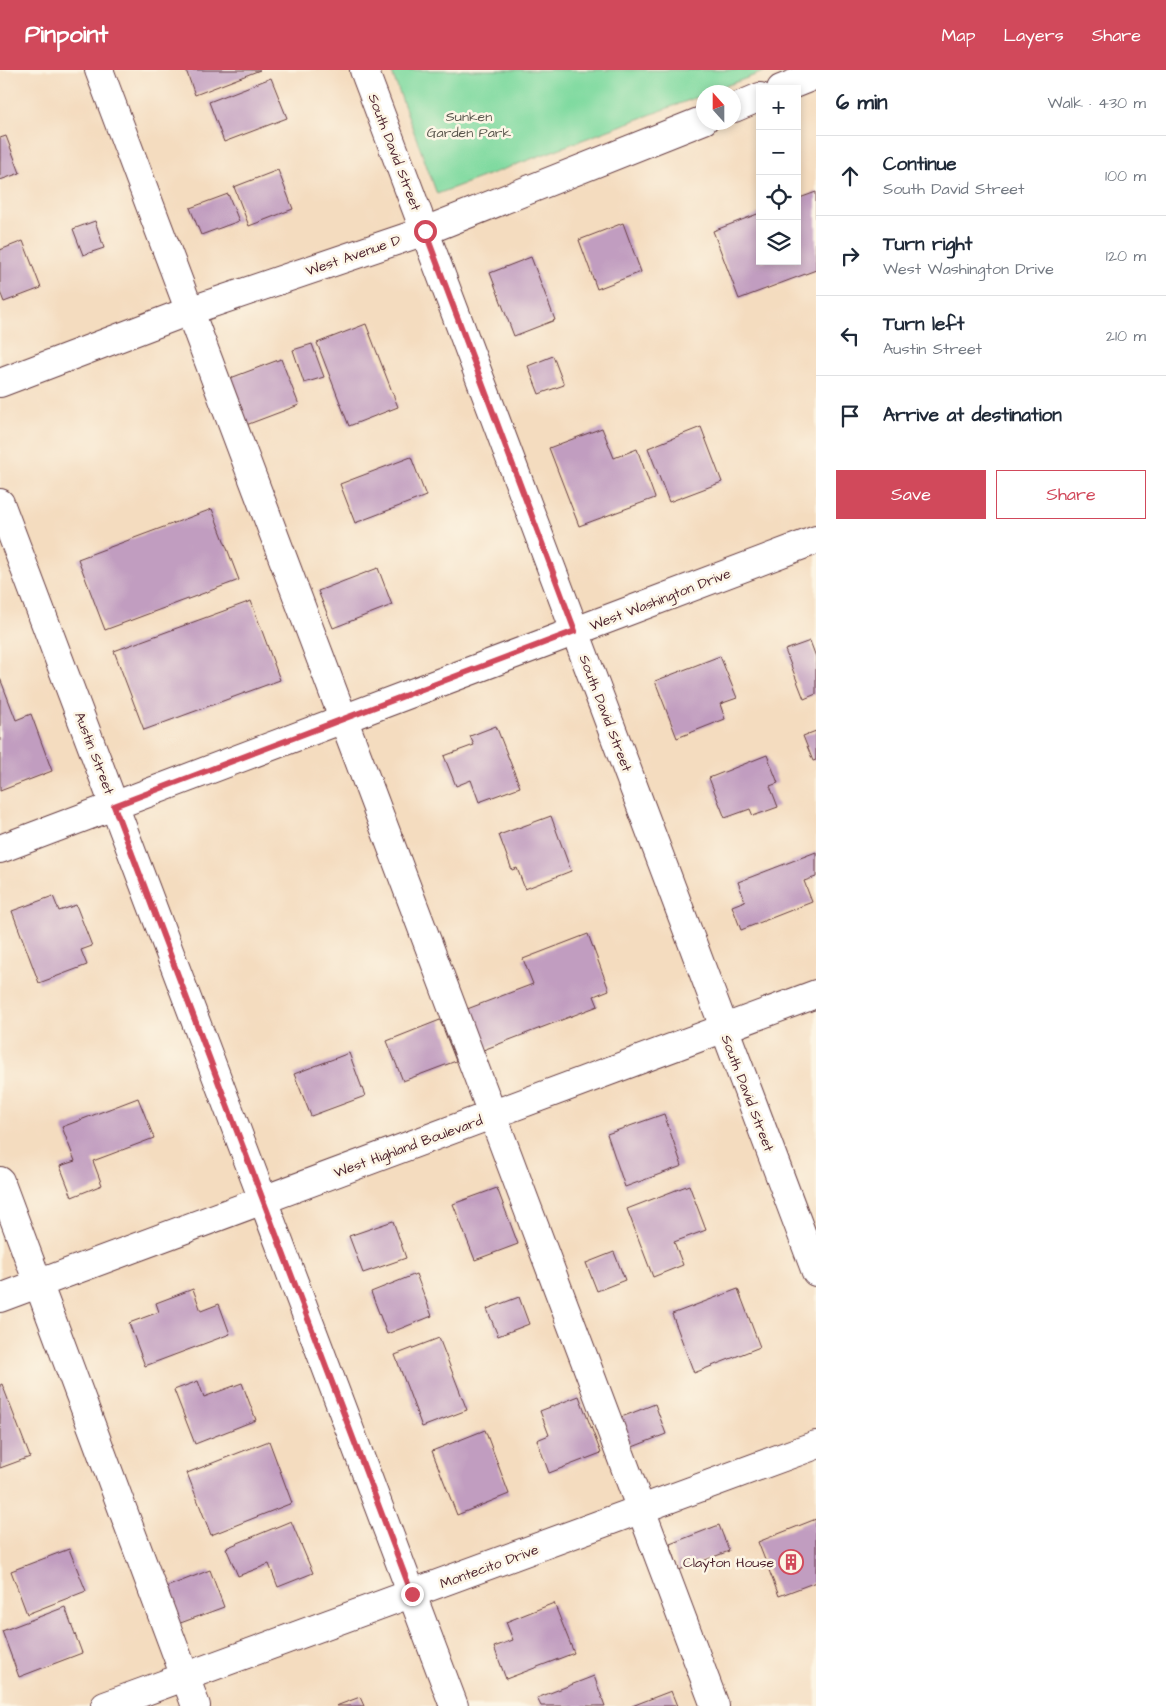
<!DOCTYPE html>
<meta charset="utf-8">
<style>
body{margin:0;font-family:"Architects Daughter",sans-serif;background:#f6f6f7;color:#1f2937}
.controls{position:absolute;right:15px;top:15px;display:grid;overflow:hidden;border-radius:0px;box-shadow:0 2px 8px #0003}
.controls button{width:45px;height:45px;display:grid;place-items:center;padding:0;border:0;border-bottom:1px solid #e0e1e3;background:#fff;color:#1f2937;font:25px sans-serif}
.compass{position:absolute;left:696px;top:15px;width:45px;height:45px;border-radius:50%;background:#fff;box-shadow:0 2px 8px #0003;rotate:339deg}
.stop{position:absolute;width:15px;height:15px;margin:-11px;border:4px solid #d1495b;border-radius:50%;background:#fff}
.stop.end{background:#d1495b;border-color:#fff;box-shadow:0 1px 5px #0008}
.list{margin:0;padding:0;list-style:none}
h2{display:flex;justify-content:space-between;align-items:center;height:65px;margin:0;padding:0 20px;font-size:21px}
h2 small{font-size:16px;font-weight:400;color:#747a83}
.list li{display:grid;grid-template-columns:32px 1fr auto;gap:15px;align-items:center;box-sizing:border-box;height:80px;padding:0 20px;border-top:1px solid #e0e1e3}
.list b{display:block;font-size:19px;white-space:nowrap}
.list p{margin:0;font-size:16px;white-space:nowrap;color:#747a83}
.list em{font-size:16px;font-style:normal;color:#747a83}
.actions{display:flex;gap:10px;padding:15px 20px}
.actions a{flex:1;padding:11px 0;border:1px solid #d1495b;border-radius:0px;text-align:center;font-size:18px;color:#d1495b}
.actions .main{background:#d1495b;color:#fff}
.icon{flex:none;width:28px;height:28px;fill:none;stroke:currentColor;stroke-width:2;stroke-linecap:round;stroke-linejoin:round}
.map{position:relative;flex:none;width:816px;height:1636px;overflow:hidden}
header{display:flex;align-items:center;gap:30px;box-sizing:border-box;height:70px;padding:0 25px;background:#d1495b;color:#fff}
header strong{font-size:24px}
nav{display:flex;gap:28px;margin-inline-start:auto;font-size:18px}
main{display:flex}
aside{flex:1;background:#fff}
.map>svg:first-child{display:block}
.green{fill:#80daa0;stroke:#657c66}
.building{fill:#c19dc0}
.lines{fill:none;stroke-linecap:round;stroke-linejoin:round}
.minor-casing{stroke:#643b41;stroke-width:30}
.minor{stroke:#fff;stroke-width:28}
.route{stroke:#d1495b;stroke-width:6}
.labels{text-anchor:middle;stroke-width:5;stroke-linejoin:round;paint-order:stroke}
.park-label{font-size:14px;fill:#5a574e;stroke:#fcf5e5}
.street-label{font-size:14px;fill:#4a1f2b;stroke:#fcf5e5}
.poi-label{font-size:14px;fill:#4a1f2b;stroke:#fcf5e5;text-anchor:end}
</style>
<header>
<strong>Pinpoint</strong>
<nav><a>Map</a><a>Layers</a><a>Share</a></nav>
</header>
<main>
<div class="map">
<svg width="816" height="1636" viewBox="0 0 816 1636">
<rect width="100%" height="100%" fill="#fcf5e5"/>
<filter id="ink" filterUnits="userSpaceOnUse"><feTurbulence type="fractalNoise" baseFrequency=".02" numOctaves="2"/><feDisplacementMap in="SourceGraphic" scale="10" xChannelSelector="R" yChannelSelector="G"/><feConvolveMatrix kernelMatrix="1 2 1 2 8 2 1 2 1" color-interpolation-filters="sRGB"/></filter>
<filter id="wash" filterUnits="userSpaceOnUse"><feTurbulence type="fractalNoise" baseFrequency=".0096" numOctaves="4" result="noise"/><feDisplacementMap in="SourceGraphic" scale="20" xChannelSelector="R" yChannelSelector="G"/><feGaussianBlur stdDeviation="1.12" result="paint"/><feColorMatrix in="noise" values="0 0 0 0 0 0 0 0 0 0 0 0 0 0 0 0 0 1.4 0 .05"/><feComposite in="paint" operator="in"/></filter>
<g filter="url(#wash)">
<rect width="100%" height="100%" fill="#f4dcbf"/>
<path class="green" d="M391,0H769L709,22H704L703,25L437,124Z"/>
<g id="blocks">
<g class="building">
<path d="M186,0H260L195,25Z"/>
<path d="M271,8L287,48L224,72L209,32Z"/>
<path d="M6,66L20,103L0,110V68Z"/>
<path d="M278,100L293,139L249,156L234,117Z"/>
<path d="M816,122V200L739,229L713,161L760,143V191H797V129Z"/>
<path d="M228,124L239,151L201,165L190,138Z"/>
<path d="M95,151L104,178L83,185L73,159Z"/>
<path d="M623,153L641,202L597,219L579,170Z"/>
<path d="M23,171L41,218L4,232L0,222V180Z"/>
<path d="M531,187L555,250L514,266L490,203Z"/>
<path d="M366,254L398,337L349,356L317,273Z"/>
<path d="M312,274L324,307L304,313L293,280Z"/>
<path d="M553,286L564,315L539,324L528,296Z"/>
<path d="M281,289L299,335L246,355L228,309Z"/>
<path d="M701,357L722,412L669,432L648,378Z"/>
<path d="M602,358L614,388L637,379L655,428L579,456L549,378Z"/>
<path d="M411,387L426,426L355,453L340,414Z"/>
<path d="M212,439L239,510L105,560L78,489Z"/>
<path d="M378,498L392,535L333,558L318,521Z"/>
<path d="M251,531L280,610L144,660L114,581Z"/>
<path d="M810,571L816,587V624L804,629L785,580Z"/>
<path d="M720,586L737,628L720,634L725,649L677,668L655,611Z"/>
<path d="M0,608L16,650L31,644L52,701L0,721Z"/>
<path d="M496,656L520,717L479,732L471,710L456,716L444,686L474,675L470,666Z"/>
<path d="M816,661V690L813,691L803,666Z"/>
<path d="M767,685L778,713L770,716L778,737L753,746L750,739L725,748L709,708Z"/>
<path d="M551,746L571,801L525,819L517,798L512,800L499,765Z"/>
<path d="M816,782V807L804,811L812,832L741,860L732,836L745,831L738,812Z"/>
<path d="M53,826L59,841L76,835L92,876L81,880L87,895L39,913L12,841Z"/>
<path d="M588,864L609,920L594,926L598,936L478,982L462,941L533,914L523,889Z"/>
<path d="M440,950L456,991L403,1011L387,971Z"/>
<path d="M349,983L365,1026L311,1046L294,1004Z"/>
<path d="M138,1028L154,1068L93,1091L102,1115L72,1127L60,1096L75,1091L62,1057Z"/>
<path d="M664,1044L682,1096L625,1117L607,1064Z"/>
<path d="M689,1115L706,1160L674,1172L683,1195L653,1207L627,1139Z"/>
<path d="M497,1118L518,1174L475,1190L453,1134Z"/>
<path d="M393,1151L406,1188L363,1203L349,1166Z"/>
<path d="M614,1182L625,1210L597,1221L586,1193Z"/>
<path d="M416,1204L432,1246L387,1264L371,1222Z"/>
<path d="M193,1219L201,1241L219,1234L230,1264L145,1296L129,1253L159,1242L156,1233Z"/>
<path d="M738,1219L760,1277L694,1303L672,1244Z"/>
<path d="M519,1227L529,1254L498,1266L487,1239Z"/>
<path d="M439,1268L467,1340L422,1357L395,1285Z"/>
<path d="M198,1311L204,1327L242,1313L256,1350L195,1374L174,1320Z"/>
<path d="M2,1314L30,1387L0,1398V1315Z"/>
<path d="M579,1326L601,1383L549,1403L537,1370L549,1365L540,1341Z"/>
<path d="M655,1334L666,1364L630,1378L619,1348Z"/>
<path d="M485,1360L509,1424L457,1445L432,1381Z"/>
<path d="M269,1371L292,1433L211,1465L187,1403Z"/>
<path d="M816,1449V1512L779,1526L758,1472Z"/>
<path d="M291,1451L313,1503L278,1517L269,1494L238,1506L226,1478Z"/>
<path d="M719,1455L729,1481L679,1500L670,1474Z"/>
<path d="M69,1479L86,1521L27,1544L11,1501Z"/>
<path d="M210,1500L224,1537L175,1555L161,1519Z"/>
<path d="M554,1533L574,1583L506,1609L494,1577L513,1570L506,1552Z"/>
<path d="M65,1537L82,1583L19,1607L2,1561Z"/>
<path d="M594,1606L605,1636H541L537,1628Z"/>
<path d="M671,1621L677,1636H632Z"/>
<path d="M360,1627L364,1636H336Z"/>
</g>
</g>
</g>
<g filter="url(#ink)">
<use href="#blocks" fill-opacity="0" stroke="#643b41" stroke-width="1"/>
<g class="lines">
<defs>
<g id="minor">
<path d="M99,0L715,1636"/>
<path d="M364,0L816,1202"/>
<path d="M781,19L816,5"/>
<path d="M734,38L760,27"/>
<path d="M0,313L189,241L425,161L704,50"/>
<path d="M0,433L454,1636"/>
<path d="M0,779L816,470"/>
<path d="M0,1111L196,1636"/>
<path d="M0,1228L816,924"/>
<path d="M105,1636L816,1375"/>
</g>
</defs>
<use href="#minor" class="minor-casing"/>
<use href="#minor" class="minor"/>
</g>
</g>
<g class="lines" filter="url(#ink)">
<path class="route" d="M412,1524L114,736L575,561L425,161"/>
</g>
<defs>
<symbol id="building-ring" viewBox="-11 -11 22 22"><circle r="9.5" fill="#fcf5e5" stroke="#d1495b" stroke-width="1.5"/><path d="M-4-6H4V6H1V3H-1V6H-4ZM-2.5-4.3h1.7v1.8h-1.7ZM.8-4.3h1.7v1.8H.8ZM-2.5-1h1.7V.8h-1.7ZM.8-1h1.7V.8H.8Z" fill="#d1495b"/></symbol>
</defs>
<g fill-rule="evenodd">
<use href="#building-ring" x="777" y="1478" width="28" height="28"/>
</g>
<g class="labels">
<g class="park-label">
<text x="469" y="51">Sunken<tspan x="469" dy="16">Garden Park</tspan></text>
</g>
<g class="street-label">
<text transform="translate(395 82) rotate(69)" y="5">South David Street</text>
<text transform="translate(353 185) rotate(-19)" y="5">West Avenue D</text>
<text transform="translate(660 529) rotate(-21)" y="5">West Washington Drive</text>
<text transform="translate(606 643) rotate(69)" y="5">South David Street</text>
<text transform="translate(95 683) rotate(69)" y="5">Austin Street</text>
<text transform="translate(748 1023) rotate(69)" y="5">South David Street</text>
<text transform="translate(408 1076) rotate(-20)" y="5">West Highland Boulevard</text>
<text transform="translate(489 1496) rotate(-20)" y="5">Montecito Drive</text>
</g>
<g class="poi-label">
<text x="774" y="1497">Clayton House</text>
</g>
</g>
</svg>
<div class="controls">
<button>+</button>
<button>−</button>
<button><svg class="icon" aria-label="locate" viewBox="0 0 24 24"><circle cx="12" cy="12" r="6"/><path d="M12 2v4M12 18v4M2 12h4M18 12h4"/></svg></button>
<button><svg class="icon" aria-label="layers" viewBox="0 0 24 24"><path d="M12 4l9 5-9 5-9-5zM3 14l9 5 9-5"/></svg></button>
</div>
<svg class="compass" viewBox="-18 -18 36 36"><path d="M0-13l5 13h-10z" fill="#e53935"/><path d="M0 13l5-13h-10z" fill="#747a83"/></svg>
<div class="stop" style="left:425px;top:161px"></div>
<div class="stop end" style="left:412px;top:1524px"></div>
</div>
<aside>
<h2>6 min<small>Walk · 430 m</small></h2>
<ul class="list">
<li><svg class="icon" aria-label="ahead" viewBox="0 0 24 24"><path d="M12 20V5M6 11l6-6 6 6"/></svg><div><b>Continue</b><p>South David Street</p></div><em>100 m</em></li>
<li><svg class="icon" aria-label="right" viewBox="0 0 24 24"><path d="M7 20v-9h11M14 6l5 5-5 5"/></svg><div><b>Turn right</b><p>West Washington Drive</p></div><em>120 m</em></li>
<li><svg class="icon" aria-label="left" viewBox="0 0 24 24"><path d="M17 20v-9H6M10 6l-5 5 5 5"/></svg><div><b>Turn left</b><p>Austin Street</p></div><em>210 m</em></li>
<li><svg class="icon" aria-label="arrive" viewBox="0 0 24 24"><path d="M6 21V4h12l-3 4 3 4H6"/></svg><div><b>Arrive at destination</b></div></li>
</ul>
<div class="actions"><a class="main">Save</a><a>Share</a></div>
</aside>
</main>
